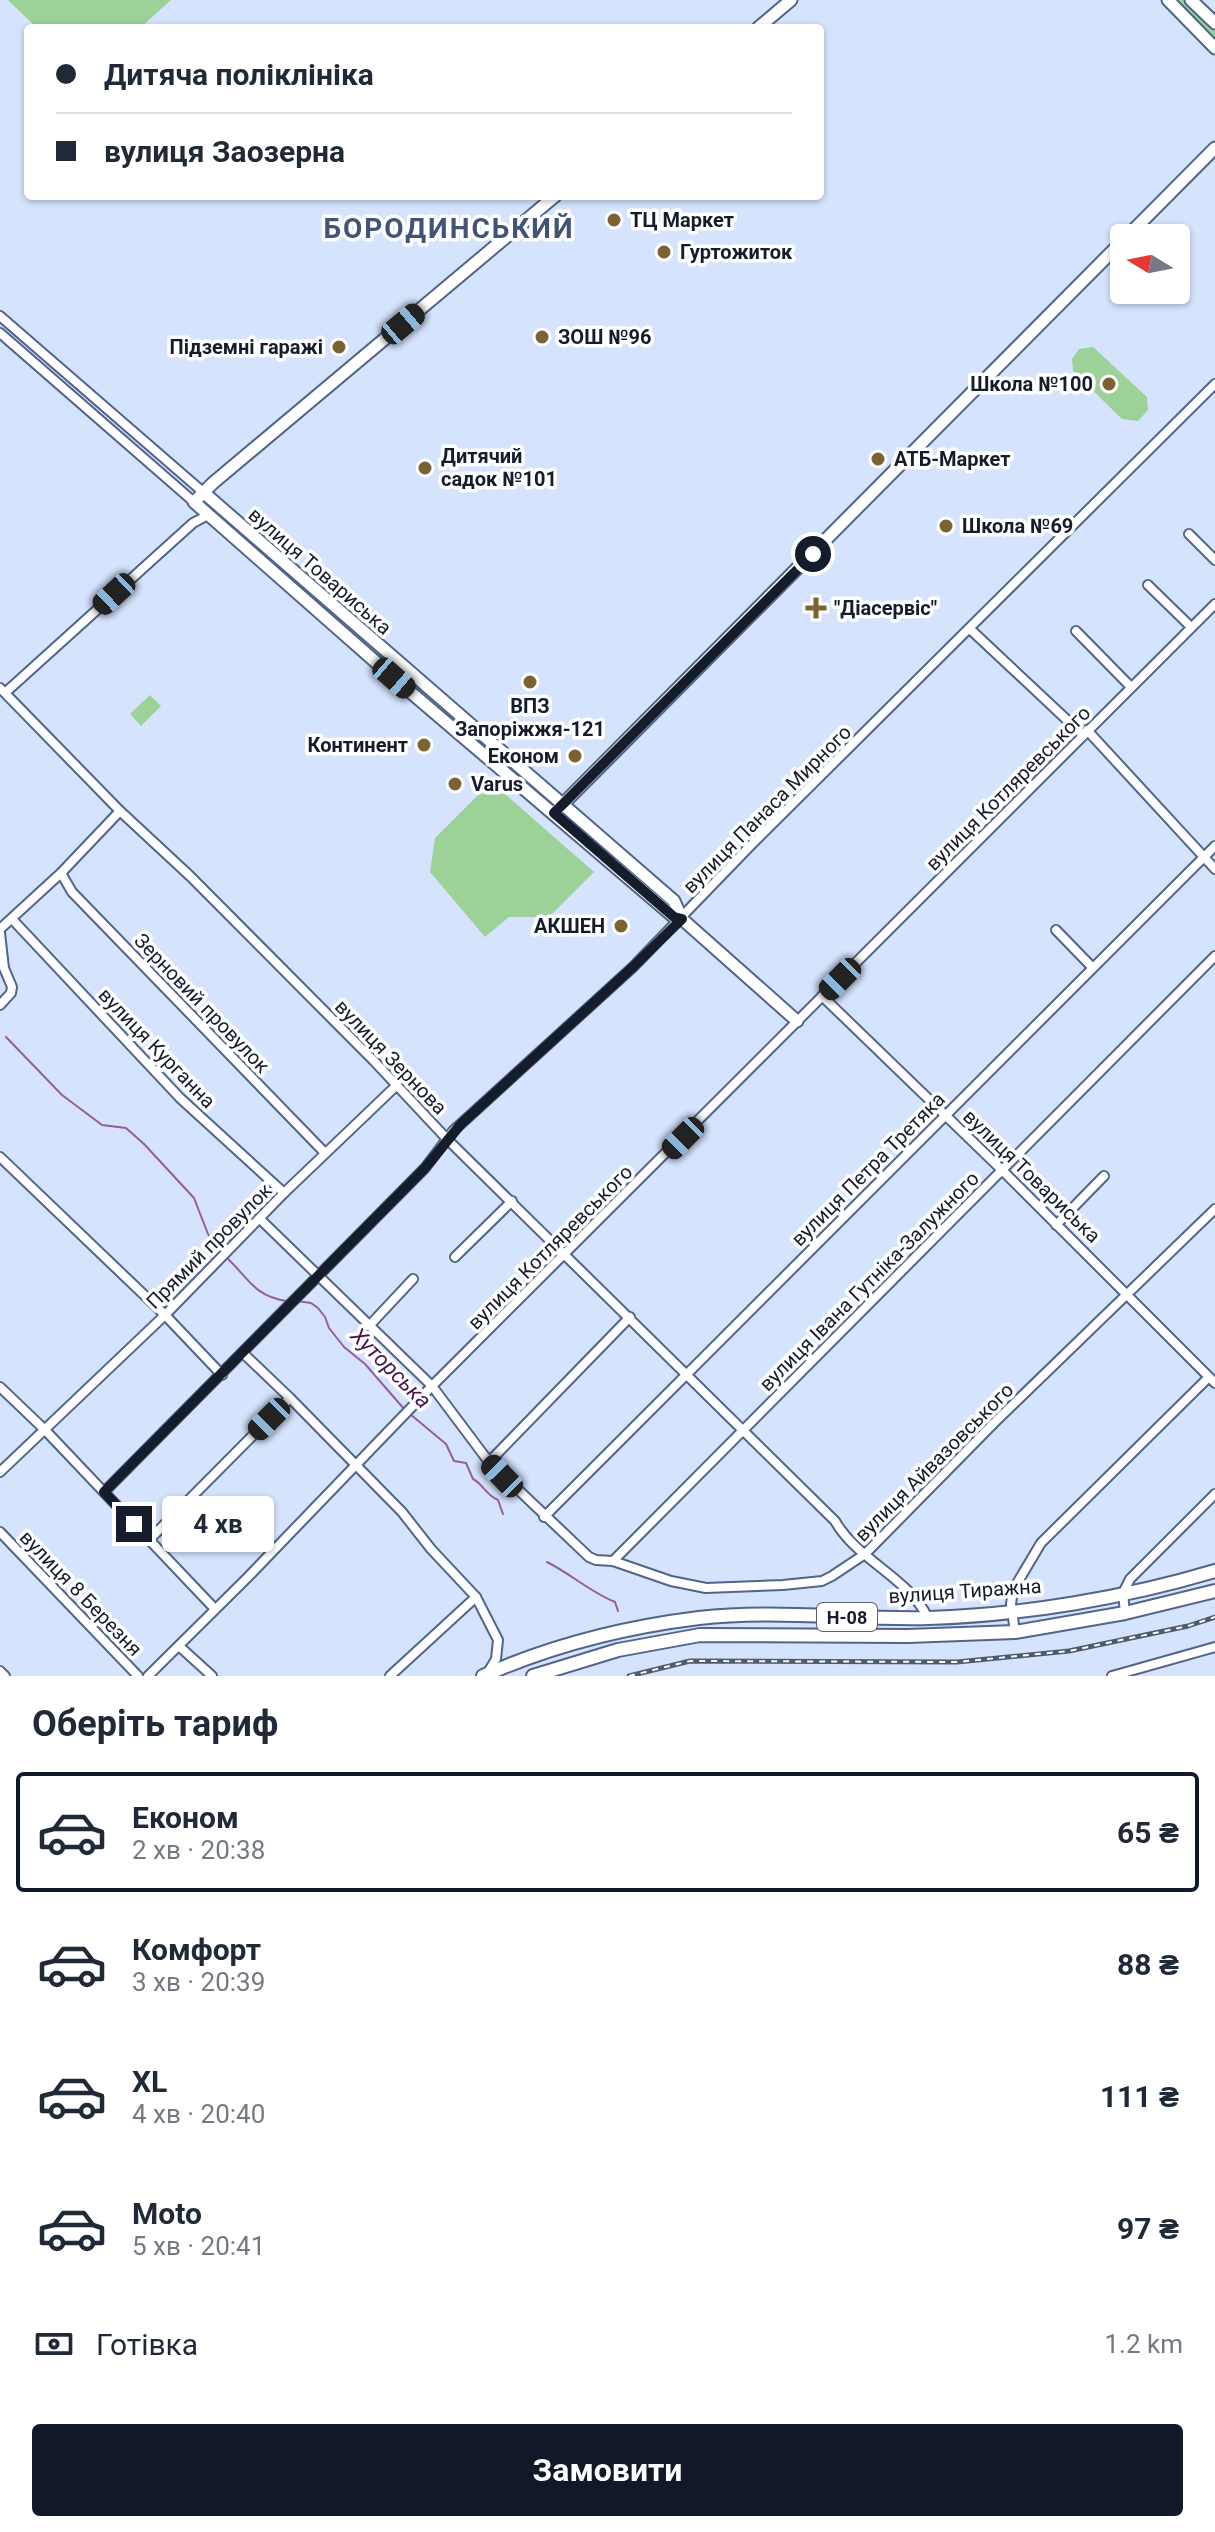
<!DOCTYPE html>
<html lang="uk">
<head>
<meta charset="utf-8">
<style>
	:root { --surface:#fff; --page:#f6f6f7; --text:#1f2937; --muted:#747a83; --line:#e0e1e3; --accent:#111827 }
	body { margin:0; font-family:Roboto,sans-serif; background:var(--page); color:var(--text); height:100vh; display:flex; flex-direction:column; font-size:30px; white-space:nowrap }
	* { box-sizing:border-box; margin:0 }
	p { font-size:26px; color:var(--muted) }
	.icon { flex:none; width:44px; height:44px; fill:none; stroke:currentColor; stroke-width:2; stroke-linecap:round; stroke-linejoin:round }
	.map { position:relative; height:1676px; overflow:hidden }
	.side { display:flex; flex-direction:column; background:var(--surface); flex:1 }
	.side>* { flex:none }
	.banner { position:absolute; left:24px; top:24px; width:800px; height:176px; border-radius:8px; box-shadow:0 2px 6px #0004; display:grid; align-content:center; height:176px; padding:0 32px; background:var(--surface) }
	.needle { width:52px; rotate:280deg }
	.buttons { position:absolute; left:1110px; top:224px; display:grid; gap:16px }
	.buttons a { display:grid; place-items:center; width:80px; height:80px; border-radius:8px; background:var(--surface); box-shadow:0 2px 6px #0004; font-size:40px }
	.end { position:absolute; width:36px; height:36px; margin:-18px; border:10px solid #151d2d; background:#fff; box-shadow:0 0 0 4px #fff }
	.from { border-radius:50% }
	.bubble { position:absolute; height:56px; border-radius:8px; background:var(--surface); box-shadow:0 2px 6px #0004; font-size:26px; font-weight:700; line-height:56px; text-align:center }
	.car { position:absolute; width:24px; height:48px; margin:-24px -12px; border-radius:10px; box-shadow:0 0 6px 2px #0007; background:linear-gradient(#222 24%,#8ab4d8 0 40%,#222 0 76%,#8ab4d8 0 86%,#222 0) }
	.banner b { display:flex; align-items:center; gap:28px; height:76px; font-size:30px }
	.banner b+b { border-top:2px solid var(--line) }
	.banner i { width:20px; height:20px; background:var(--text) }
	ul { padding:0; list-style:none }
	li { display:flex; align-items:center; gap:24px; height:120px; margin:0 16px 12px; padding:0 16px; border:4px solid transparent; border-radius:8px }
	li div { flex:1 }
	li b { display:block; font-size:30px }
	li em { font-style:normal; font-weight:700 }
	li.active { border-color:var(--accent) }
	li>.icon { width:72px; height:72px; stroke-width:1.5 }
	h2 { padding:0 32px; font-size:36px; line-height:96px }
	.pay { display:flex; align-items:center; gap:20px; height:88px; padding:0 32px; font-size:30px }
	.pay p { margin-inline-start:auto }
	.cta { display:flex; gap:16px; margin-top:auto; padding:16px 32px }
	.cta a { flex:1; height:92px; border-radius:8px; background:var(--accent); color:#fff; font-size:32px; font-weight:700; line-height:92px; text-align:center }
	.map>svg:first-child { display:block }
</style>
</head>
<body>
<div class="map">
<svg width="1215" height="1676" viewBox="0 0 1215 1676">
	<rect width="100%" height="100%" fill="#d5e3fd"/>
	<g fill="#9cd298">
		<path d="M8,0H171L140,28H37Z"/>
		<path d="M1174,0H1184L1215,31V42Z"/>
		<path d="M1093,347L1147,397L1148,410L1138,421L1122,419L1073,371L1072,359L1079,349Z"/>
		<path d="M150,695L161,706L141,726L130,714Z"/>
		<path d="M491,782L594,872L549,917H509L485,937L430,872L435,838Z"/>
	</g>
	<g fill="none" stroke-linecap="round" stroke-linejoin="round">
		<g stroke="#955da4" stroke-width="2">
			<path d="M6,1037L62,1095L102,1125L126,1128L144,1144L194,1198L208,1234L221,1253"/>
			<path d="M226,1257C247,1276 254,1297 287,1301"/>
			<path d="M297,1301L311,1303L318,1308L325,1317L329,1328L344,1347L365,1364L405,1410"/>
			<path d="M410,1414L446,1444L454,1461L466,1463L473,1479C483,1484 486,1495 498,1500L503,1514"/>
			<path d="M547,1562C571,1574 590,1592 615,1602L618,1611"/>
		</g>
		<g stroke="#51658a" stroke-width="12">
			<g id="street">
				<path d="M0,316L203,492"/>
				<path d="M0,333L194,502"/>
				<path d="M1189,534L1215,560"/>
				<path d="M1148,585L1191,627"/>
				<path d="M970,629L1082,734"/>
				<path d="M1076,631L1131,687"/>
				<path d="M0,688L120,811L190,876L374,1061L447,1139L835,1521C857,1560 908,1577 928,1618"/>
				<path d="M6,692L193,523L208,515"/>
				<path d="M1087,730L1215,869"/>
				<path d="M61,873L72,892L325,1153"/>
				<path d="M12,919L180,1098L284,1193"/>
				<path d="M0,929L61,873L120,811"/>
				<path d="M1056,930L1092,967"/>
				<path d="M0,933L4,968L12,987L11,993L0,1005"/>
				<path d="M822,996L1002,1170L1215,1383"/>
				<path d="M0,1157L165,1315L222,1375"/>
				<path d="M260,1219L432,1386L489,1462L589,1557L596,1560L613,1561L671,1581L706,1588L783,1585L822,1581L832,1576L865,1554L994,1423L1215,1209"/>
				<path d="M1056,1225L1104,1176"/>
				<path d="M455,1257L512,1201"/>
				<path d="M369,1326L413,1279"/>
				<path d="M0,1387L45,1430L214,1608"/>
				<path d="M290,1398L402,1512L431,1549L476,1597L498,1640L496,1659L487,1674"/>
				<path d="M489,1462L630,1317"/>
				<path d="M0,1472L165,1315L284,1193L397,1085"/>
				<path d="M104,1492L425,1168L453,1131L633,967L751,845L1215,384"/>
				<path d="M544,1517L1215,846"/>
				<path d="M0,1532L138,1676"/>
				<path d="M150,1539L290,1398L243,1353"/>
				<path d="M613,1561L1215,956"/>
				<path d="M1125,1613L1123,1593L1130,1579L1215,1494"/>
				<path d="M1015,1632L1011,1604L1013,1590L1041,1543L1209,1377"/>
				<path d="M179,1646L212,1676"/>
				<path d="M0,1671L5,1676"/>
				<path d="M148,1676L248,1577L432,1386L1215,604"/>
				<path d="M390,1676L476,1597"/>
				<path d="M1112,1676L1215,1647"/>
			</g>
		</g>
		<g stroke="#51658a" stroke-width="15">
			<g id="secondary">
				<path d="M1168,0L1215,48"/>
				<path d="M1191,0L1215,23"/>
				<path d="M758,28L791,0"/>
				<path d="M555,196L213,483L194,502L394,678L674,917L682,919L797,1021"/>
				<path d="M203,492L674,901L682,919"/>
				<path d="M554,813L1215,148"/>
			</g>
		</g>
		<g stroke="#51658a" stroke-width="16">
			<g id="primary">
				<path d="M483,1676C550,1646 626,1627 699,1618C775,1609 853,1620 929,1618C1023,1615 1125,1598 1215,1571"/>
				<path d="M533,1676L618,1650L700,1635L908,1636L1015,1632L1125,1613L1215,1591"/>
			</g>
		</g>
		<use href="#street" stroke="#fff" stroke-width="8"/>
		<use href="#secondary" stroke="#fff" stroke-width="11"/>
		<use href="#primary" stroke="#fff" stroke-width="12"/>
		<g stroke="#505a6d" stroke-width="5">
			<path id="rail" d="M629,1676L690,1661L957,1662L1069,1651L1188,1626L1215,1617"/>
		</g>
		<use href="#rail" stroke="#fff" stroke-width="2" stroke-dasharray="6" stroke-linecap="butt"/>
	</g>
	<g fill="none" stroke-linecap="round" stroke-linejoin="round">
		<path stroke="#151d2d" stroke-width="10" d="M134,1524L104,1492L425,1168L461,1124L633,967L682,919L674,917L554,813L813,554"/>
	</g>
	<g fill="#7a6232" stroke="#fff" stroke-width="3">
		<circle cx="614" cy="220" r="8"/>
		<circle cx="664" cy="252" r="8"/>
		<circle cx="542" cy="337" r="8"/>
		<circle cx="339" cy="347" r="8"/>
		<circle cx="1109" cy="384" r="8"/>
		<circle cx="878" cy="459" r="8"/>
		<circle cx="425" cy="468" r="8"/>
		<circle cx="946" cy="526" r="8"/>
		<path d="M812 596h8v8h8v8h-8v8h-8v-8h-8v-8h8z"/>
		<circle cx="530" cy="682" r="8"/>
		<circle cx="424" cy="745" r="8"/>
		<circle cx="575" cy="756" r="8"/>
		<circle cx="455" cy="784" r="8"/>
		<circle cx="621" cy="926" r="8"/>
	</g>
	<g text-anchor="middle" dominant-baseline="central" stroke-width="7" stroke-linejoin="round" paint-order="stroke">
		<rect fill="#fff" stroke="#5b616c" stroke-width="2" x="817" y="1603" width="60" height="28" rx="6"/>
		<g font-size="18" font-weight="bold" fill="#151d2d">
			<text x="847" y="1617">Н-08</text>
		</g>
		<g font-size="20" font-weight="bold" fill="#151d2d" stroke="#fff" text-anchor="start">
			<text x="630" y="220">ТЦ Маркет</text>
			<text x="680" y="252">Гуртожиток</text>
			<text x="558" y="337">ЗОШ №96</text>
			<text x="323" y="347" text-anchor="end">Підземні гаражі</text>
			<text x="1093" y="384" text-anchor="end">Школа №100</text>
			<text x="441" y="456">Дитячий<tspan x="441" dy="23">садок №101</tspan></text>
			<text x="894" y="459">АТБ-Маркет</text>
			<text x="962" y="526">Школа №69</text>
			<text x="834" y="608">"Діасервіс"</text>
			<text x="530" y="706" text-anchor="middle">ВПЗ<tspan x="530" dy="23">Запоріжжя-121</tspan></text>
			<text x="408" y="745" text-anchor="end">Континент</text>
			<text x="559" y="756" text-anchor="end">Економ</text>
			<text x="471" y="784">Varus</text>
			<text x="605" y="926" text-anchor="end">АКШЕН</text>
		</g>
		<g font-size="20" fill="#151d2d" stroke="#fff">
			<text transform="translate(320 571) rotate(41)">вулиця Товариська</text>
			<text transform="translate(1008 788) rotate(-45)">вулиця Котляревського</text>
			<text transform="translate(767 809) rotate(-45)">вулиця Панаса Мирного</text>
			<text transform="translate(202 1003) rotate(46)">Зерновий провулок</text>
			<text transform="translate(157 1048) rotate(46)">вулиця Курганна</text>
			<text transform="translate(391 1057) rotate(46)">вулиця Зернова</text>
			<text transform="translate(868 1169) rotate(-45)">вулиця Петра Третяка</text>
			<text transform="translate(1032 1176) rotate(44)">вулиця Товариська</text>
			<text transform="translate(209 1246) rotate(-45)">Прямий провулок</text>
			<text transform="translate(550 1247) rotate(-45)">вулиця Котляревського</text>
			<text transform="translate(869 1281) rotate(-45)">вулиця Івана Гутніка-Залужного</text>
			<text transform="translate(934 1462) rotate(-45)">вулиця Айвазовського</text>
			<text transform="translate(965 1591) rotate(-4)">вулиця Тиражна</text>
			<text transform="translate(81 1593) rotate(46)">вулиця 8 Березня</text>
		</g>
		<g font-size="22" font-style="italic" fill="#491450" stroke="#fff">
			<text transform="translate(391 1368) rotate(45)">Хуторська</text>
		</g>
		<g font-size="28" font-weight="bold" letter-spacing="2" fill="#415477" stroke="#fff">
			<text x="449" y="228">БОРОДИНСЬКИЙ</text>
		</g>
	</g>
</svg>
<div class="buttons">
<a><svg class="needle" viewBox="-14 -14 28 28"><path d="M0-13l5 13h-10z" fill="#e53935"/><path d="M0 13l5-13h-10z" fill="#747a83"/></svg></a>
</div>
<i class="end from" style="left:813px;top:554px"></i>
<i class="end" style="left:134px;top:1524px"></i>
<div class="bubble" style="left:162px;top:1496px;width:112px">4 хв</div>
<i class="car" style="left:403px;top:324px;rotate:50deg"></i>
<i class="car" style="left:114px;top:594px;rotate:227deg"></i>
<i class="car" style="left:394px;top:678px;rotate:131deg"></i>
<i class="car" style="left:840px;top:979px;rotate:225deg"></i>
<i class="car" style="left:683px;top:1138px;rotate:225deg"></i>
<i class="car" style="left:269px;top:1419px;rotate:225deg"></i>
<i class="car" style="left:502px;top:1476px;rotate:316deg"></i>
<div class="banner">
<b><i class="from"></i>Дитяча поліклініка</b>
<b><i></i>вулиця Заозерна</b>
</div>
</div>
<section class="side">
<h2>Оберіть тариф</h2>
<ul>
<li class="active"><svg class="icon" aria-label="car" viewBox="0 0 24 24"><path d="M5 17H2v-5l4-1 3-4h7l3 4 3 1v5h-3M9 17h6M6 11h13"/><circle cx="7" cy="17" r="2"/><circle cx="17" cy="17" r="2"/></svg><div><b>Економ</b><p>2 хв · 20:38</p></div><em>65 ₴</em></li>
<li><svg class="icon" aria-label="car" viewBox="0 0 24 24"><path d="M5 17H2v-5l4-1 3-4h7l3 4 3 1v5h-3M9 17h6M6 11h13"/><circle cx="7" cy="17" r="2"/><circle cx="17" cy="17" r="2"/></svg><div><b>Комфорт</b><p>3 хв · 20:39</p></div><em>88 ₴</em></li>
<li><svg class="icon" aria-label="car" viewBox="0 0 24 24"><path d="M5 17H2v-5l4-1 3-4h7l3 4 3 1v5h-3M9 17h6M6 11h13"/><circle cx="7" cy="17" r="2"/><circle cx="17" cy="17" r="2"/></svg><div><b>XL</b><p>4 хв · 20:40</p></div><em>111 ₴</em></li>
<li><svg class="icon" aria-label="car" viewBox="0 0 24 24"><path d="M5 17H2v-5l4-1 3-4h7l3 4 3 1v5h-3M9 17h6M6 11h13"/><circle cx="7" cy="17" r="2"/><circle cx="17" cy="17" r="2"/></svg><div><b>Moto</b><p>5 хв · 20:41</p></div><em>97 ₴</em></li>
</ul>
<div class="pay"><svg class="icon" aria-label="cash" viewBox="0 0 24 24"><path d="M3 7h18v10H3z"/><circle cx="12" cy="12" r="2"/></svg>Готівка<p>1.2 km</p></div>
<div class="cta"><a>Замовити</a></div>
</section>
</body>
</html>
